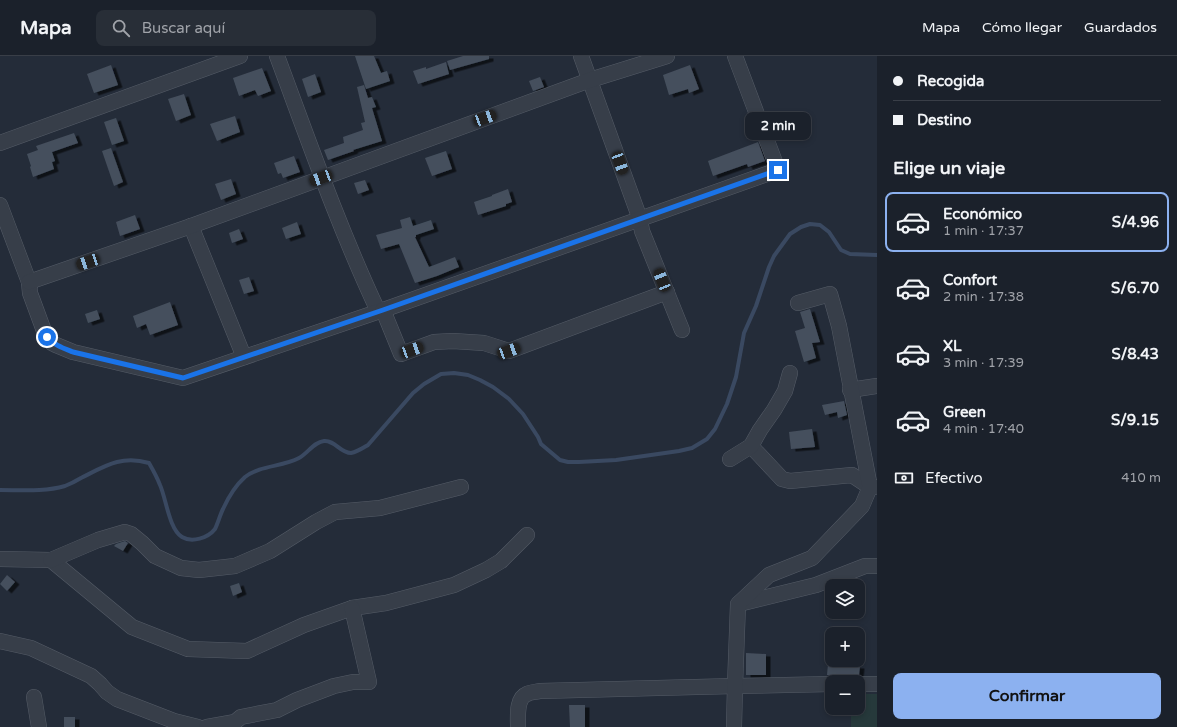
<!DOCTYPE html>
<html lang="es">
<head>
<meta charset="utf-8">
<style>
	:root { --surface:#1b212b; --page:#282e37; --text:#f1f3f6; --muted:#a0a3a9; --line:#393e47; --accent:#8cb1f0 }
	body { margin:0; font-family:"Varela Round",sans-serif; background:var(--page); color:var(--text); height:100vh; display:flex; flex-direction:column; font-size:15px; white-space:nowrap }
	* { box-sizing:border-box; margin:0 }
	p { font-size:13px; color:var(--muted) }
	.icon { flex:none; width:22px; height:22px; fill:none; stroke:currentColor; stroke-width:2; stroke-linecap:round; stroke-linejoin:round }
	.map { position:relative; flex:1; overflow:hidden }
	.details { display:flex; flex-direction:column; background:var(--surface); width:300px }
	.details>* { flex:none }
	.guide { display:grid; align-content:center; height:88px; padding:0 16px; background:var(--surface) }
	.fabs { position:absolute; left:825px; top:523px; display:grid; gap:8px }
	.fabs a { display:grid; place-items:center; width:40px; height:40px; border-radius:8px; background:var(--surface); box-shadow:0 2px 6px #0003,0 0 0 1px var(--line); font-size:20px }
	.end { position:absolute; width:18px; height:18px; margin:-9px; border:5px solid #1a73e8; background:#fff; box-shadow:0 0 0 2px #fff }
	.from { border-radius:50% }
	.bubble { position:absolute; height:28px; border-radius:8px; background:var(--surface); box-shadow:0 2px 6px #0003,0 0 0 1px var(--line); font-size:13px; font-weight:800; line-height:28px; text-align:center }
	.car { position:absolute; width:12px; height:24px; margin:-12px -6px; border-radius:5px; box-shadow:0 0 3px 1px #0007; background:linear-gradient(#222 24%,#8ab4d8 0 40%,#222 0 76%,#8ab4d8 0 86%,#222 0) }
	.guide b { display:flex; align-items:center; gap:14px; height:38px; font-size:15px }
	.guide b+b { border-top:1px solid var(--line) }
	.guide i { width:10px; height:10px; background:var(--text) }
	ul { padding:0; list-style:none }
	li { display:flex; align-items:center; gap:12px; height:60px; margin:0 8px 6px; padding:0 8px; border:2px solid transparent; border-radius:8px }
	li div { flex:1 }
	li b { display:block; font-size:15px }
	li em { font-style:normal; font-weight:800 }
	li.selected { border-color:var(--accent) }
	li>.icon { width:36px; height:36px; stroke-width:1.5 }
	h2 { padding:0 16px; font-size:18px; line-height:48px }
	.pay { display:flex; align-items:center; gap:10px; height:44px; padding:0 16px; font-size:15px }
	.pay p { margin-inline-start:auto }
	.action { display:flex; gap:8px; margin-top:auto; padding:8px 16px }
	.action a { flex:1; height:46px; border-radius:8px; background:var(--accent); color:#111; font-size:16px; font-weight:800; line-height:46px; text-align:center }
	header { display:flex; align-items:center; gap:24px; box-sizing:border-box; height:56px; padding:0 20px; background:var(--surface); border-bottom:1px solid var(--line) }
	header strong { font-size:19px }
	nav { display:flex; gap:22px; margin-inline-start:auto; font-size:14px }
	.search { width:280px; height:36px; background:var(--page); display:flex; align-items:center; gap:10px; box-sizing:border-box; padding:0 14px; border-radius:8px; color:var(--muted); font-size:15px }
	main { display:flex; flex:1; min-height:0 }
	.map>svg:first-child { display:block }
</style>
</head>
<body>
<header>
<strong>Mapa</strong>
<div class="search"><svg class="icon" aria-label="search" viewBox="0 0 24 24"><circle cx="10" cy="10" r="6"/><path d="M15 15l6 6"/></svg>Buscar aquí</div>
<nav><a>Mapa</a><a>Cómo llegar</a><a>Guardados</a></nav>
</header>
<main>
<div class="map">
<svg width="877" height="671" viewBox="0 0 877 671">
	<defs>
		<filter id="shadow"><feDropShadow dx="4.5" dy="2.5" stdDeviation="0" flood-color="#0009"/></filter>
	</defs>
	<rect width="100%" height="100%" fill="#242c39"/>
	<path fill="#26393b" d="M858,638H877V671H851V652H858Z"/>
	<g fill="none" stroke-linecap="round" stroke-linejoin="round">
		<path stroke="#3a4961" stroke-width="4" d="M0,434C22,434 44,436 65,430C70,428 76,425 81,422C105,410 121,399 149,407C153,414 157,421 160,429C166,442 169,473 182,481C192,487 208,482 215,473C218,467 220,459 223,453C228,442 236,429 245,421C261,409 282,411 299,402C308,397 314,386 324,385C335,384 340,397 351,397C357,396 363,392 368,389L413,337L424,328L441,318L454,317L468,319L480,324L493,331L509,343L523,358L538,381L541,388L560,404L568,406H579L616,404L679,395L692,392L707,383L715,373L727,348L736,321L744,277L756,250L769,211L774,200L790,178L801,171L810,168L820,169L829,176L841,194L850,198L877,199"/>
	</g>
	<g fill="#454f5d" filter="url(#shadow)">
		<path d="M355,0H374L381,17L387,15L390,25L366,33Z"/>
		<path d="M463,0H489V3L450,14L447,5Z"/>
		<path d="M446,6L449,18L418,28L413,15L426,11V13Z"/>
		<path d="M111,9L118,29L94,37L87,18Z"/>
		<path d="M690,9L699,33L689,37L688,33L669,39L663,19Z"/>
		<path d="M262,12L271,35L258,40L255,34L239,40L233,22Z"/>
		<path d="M315,18L321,36L308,41L302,23Z"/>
		<path d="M540,21L544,31L533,35L529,25Z"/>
		<path d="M364,29L368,42L372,41L376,51L372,52L382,85L353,94L354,95L328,104L324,94L344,87L343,81L363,74L361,67L365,66L357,31Z"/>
		<path d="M184,38L191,59L176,65L168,43Z"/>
		<path d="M235,60L240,76L217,85L210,68Z"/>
		<path d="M116,62L124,85L112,89L104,66Z"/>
		<path d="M74,77L78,87L52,96L55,105L52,106L54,113L33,121L30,111L31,110L27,98L38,94L36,90Z"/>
		<path d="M758,86L765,105L748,111L747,108L713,120L708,105Z"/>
		<path d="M111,92L123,126L114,130L102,95Z"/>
		<path d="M446,95L452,113L432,120L425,102Z"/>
		<path d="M294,100L300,116L283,122L281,117L278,118L274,107Z"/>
		<path d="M231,123L236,138L221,144L215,128Z"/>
		<path d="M365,124L369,134L358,138L354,127Z"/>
		<path d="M508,133L512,146L506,148V150L478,159L474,146L492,140V139Z"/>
		<path d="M135,159L140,173L120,180L116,166Z"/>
		<path d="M410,161L413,170L431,164L434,173L416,179V181H415L429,211L455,201L459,211L437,220L415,227L399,188L381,193L376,179L402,172L400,164Z"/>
		<path d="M297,166L301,178L286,183L282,172Z"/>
		<path d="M239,173L243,183L232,187L229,177Z"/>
		<path d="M249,221L254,235L244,238L239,224Z"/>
		<path d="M170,246L178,269L150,279L146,268L137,272L133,260Z"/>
		<path d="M810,253L820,286L812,287L816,302L804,306L795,275L805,272L800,256Z"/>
		<path d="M97,254L100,263L88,267L85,258Z"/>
		<path d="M844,345L847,359L838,362L837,356L825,359L822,349Z"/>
		<path d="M812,373L815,391L791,393L789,376Z"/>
		<path d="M125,485L128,487L123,495L114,490L116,488Z"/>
		<path d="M7,519L15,526L7,535L0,528Z"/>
		<path d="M239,527L242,536L233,540L230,530Z"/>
		<path d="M746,597L766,598V619H746Z"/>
		<path d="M828,608L860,610L859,619L854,620L827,619Z"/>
		<path d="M569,649H585V671H570Z"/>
		<rect x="64" y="661" width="11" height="10"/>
	</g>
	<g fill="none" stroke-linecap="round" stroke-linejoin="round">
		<g stroke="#555c67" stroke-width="16">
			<g id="minor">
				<path d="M277,0C309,86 339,172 378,255"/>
				<path d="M581,0L640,163L642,175L682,274"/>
				<path d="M0,87L240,0"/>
				<path d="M0,149L29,226L30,237L44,275L52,287L56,289L73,296L183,322L383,254L778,114L735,0"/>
				<path d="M191,170L244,301"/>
				<path d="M29,226L191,170L590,24L667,0"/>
				<path d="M383,254L401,298L434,286L453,285L484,287L509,295L667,236"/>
				<path d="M850,334L877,330"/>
				<path d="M751,390L782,423L790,425L852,419L870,431H874"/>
				<path d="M730,403L751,390L760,374L774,354L785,335L790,317"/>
				<path d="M0,503L51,504L132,571L188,593L247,595L304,569L352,552L386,547L454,529L486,514L501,505L527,479"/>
				<path d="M51,504L98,484L125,476L131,478L142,487L155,500L181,512L199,514L235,510L270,495L316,466L335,456L380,452L461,431"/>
				<path d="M739,548L816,529L865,510H877"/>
				<path d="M0,585L31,592L91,620L100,628L107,636L117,643L174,665L198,671"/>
				<path d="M858,628H877"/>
				<path d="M34,641L39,671"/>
				<path d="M207,671L235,666L241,661L277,654L297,644L334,630L353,626H369L352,552"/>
				<path d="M518,671C518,661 516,642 527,638C530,636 536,636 540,635L735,630L832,628"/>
				<path d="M734,671L735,630L738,548L769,519L812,502L862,450L870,431L839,270L830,238L798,247"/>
			</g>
		</g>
		<use href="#minor" stroke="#373e49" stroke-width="15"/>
	</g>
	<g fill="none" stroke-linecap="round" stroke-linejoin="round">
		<path stroke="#1a73e8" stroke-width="5" d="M47,281C54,289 63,292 73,296L183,322L383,254L778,114"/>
	</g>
</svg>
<div class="fabs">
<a><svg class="icon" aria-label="layers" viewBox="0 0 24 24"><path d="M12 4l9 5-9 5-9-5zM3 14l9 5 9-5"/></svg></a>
<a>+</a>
<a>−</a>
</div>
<i class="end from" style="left:47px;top:281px"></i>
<i class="end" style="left:778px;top:114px"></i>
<div class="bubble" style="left:745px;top:56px;width:66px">2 min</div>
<i class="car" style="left:485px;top:62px;rotate:70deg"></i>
<i class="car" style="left:620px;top:107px;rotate:160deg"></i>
<i class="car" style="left:321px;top:122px;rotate:250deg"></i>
<i class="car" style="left:88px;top:206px;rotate:251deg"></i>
<i class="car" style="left:662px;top:224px;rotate:338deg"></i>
<i class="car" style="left:412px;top:294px;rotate:70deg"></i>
<i class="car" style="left:509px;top:295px;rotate:70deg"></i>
</div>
<section class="details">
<div class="guide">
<b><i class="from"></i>Recogida</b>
<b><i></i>Destino</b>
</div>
<h2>Elige un viaje</h2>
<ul>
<li class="selected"><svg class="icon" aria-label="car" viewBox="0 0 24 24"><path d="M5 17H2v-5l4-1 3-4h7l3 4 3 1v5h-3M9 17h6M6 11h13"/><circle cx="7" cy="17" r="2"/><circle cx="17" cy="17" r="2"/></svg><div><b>Económico</b><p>1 min · 17:37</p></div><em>S/4.96</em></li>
<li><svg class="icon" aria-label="car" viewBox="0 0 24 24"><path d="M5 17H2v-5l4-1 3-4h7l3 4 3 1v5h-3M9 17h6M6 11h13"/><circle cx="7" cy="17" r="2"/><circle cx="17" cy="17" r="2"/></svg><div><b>Confort</b><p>2 min · 17:38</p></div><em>S/6.70</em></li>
<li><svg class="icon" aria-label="car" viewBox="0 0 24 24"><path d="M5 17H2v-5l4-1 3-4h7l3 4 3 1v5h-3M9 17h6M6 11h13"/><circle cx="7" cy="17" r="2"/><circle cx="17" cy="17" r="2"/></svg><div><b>XL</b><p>3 min · 17:39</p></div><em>S/8.43</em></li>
<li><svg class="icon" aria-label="car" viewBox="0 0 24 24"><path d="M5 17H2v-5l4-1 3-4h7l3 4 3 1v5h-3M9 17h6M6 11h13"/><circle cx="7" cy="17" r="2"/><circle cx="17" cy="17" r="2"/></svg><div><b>Green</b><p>4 min · 17:40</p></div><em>S/9.15</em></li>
</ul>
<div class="pay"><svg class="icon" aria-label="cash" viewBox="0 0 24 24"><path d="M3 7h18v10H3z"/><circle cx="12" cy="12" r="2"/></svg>Efectivo<p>410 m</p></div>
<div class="action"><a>Confirmar</a></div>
</section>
</main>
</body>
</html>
